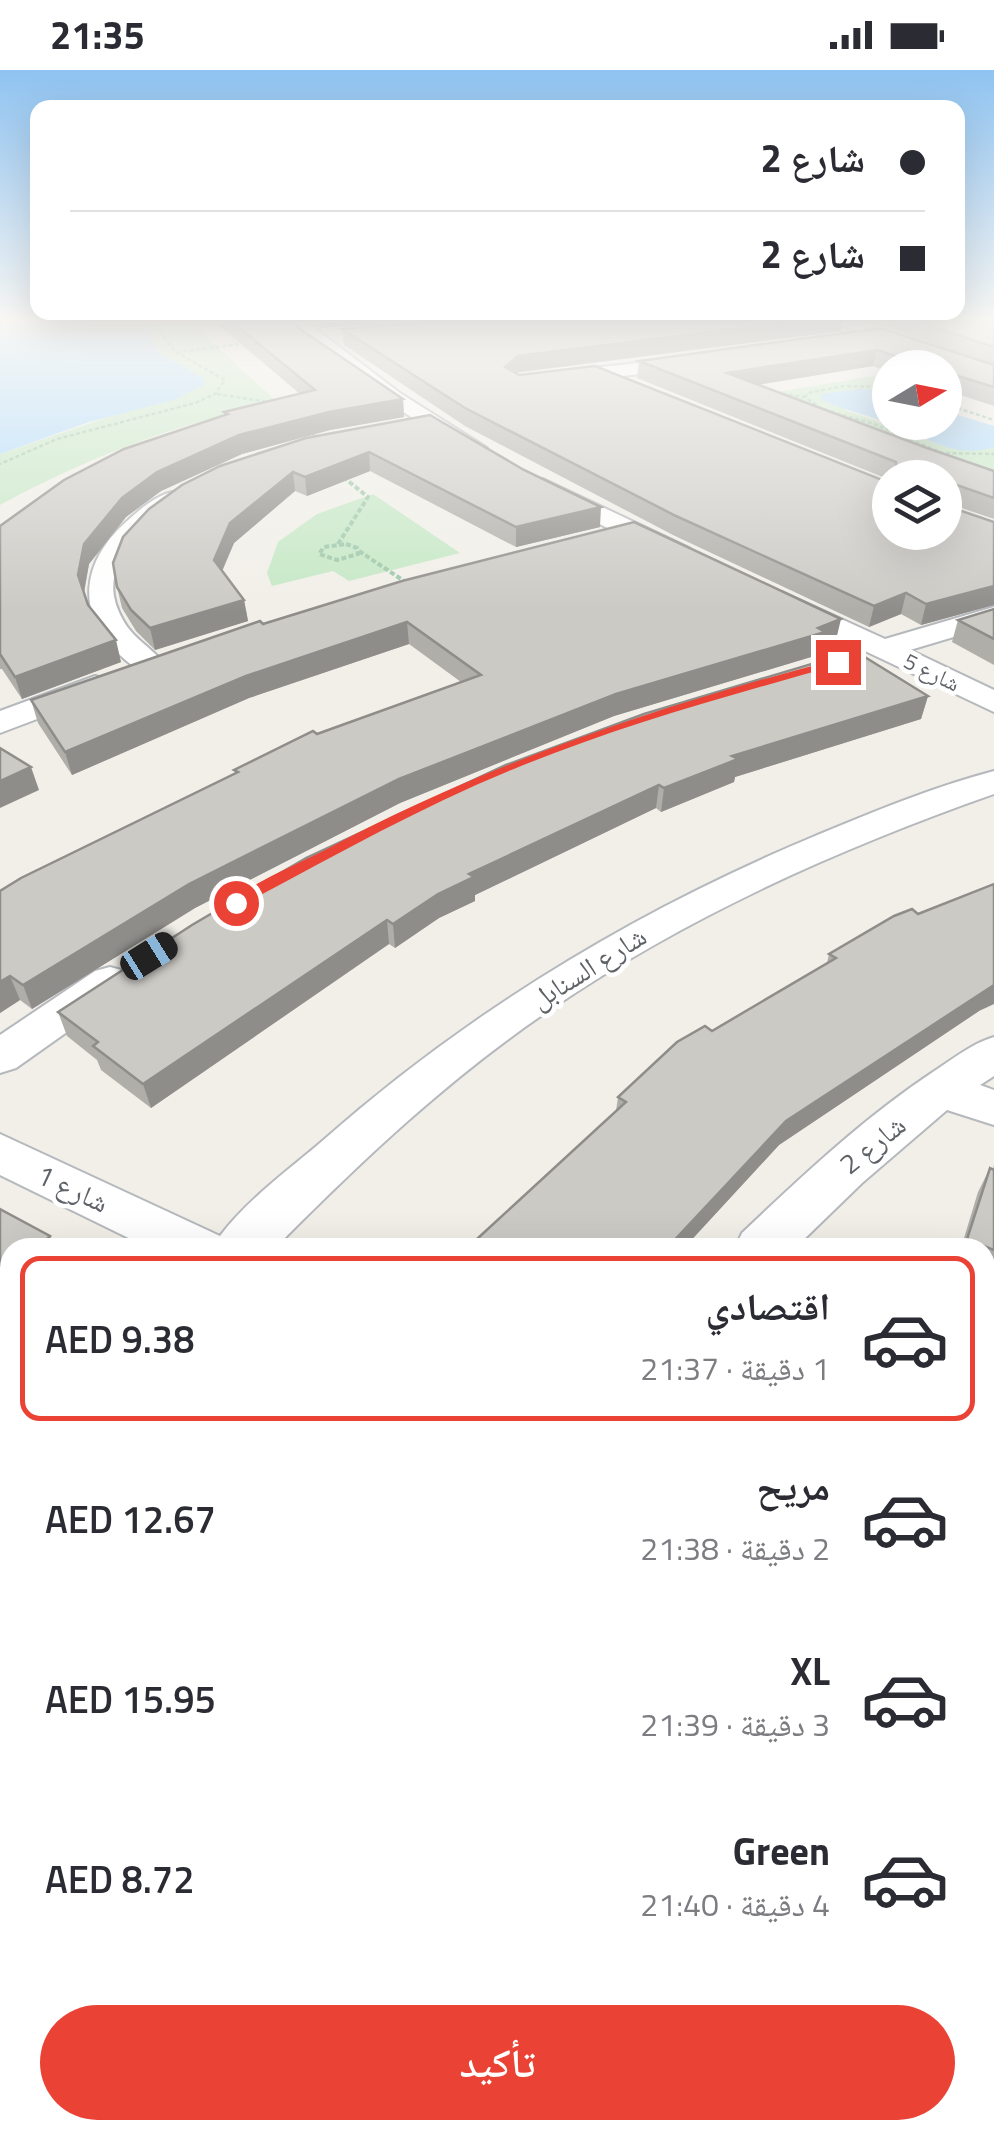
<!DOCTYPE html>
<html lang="ar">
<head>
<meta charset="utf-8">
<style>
	:root { --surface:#fff; --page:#f2f2f3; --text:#2b2b33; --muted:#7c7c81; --line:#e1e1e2; --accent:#ea4335 }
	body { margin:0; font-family:"Titillium Web","Noto Naskh Arabic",sans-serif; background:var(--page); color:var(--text); direction:rtl; height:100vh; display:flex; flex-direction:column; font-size:38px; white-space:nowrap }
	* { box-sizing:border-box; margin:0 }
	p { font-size:32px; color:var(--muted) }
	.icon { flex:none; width:55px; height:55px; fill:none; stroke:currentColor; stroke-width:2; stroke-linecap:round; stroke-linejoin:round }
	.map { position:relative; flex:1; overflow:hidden; direction:ltr }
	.drawer { position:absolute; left:0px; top:1168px; width:995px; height:902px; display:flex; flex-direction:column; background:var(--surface); border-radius:30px 30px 0 0; box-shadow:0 10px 40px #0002; direction:rtl }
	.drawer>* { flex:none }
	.hud { position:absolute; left:30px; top:30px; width:935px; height:220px; border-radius:20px; box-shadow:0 10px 40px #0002; direction:rtl; display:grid; align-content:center; height:220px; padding:0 40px; background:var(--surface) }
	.needle { width:65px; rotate:80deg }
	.buttons { position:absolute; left:872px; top:280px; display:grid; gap:20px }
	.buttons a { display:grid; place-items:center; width:90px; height:90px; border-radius:50%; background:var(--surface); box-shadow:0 10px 40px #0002; font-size:50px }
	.end { position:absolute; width:45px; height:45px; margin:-22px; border:12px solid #ea4335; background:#fff; box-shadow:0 0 0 5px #fff }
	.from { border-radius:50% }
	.car { position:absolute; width:30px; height:60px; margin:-30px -15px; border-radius:12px; box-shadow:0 0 8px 2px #0007; background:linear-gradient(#222 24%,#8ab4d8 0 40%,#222 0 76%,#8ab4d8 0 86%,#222 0) }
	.hud b { display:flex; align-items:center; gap:35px; height:95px; font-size:38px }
	.hud b+b { border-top:2px solid var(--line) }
	.hud i { width:25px; height:25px; background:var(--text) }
	ul { padding:18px 0 0; list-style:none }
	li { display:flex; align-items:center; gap:30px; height:165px; margin:0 20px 15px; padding:0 20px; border:5px solid transparent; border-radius:20px }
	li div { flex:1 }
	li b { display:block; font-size:38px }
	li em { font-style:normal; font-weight:600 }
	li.selected { border-color:var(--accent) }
	li>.icon { width:90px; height:90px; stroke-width:1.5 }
	.button { display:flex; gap:20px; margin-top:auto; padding:20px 40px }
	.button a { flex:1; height:115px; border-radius:60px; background:var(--accent); color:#fff; font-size:40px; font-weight:600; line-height:115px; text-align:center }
	.status { display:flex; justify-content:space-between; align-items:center; height:70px; padding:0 50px; background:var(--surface); direction:ltr }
	.status svg { height:28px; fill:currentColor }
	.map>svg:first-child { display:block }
</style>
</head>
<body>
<div class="status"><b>21:35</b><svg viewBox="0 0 49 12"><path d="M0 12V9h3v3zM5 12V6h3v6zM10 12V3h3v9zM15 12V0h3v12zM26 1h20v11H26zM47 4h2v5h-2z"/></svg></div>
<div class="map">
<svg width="994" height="2068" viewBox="0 0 994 2068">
	<rect width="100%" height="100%" fill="#f1efe8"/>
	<g fill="#c5e8c5">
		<path d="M0,252H191L278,333C179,352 89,387 0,435V384L129,340L202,307L161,284L143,258C97,249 47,258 0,255Z"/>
		<path d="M879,305L890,310V320L884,319L844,340C887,352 954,390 994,377V403L771,323Z"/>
		<path d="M373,424L460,483L349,511L333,501L272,516L267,503L278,472L317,444Z"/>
		<path d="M10,1570V2060H935L947,2068H0V1582Z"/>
	</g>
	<g fill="#aadaff">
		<path d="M0,255L144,258L161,284L202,307L205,314L174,330L89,352L0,384Z"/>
		<path d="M860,319L890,320V352H945V341L994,356V377C954,390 925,366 889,353C866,345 844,340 822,330L820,324Z"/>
	</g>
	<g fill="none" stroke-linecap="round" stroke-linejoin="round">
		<g stroke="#b5b8bc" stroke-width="4">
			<g id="minor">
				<path d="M286,252H307L400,323L487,378L484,383H468L386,331Z"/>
				<path d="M832,252H860L994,296V309Z"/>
				<path d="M700,286L707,288V296L548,315L538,309L548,303Z"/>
				<path d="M543,409L689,478L693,484L689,490H671L534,421L531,416L534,411Z"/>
				<path d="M172,422L184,429C156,465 88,487 123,550C133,569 154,579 166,596L162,603C143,607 135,598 121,586C74,544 82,491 126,452C139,440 155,426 172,422Z"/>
				<path d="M782,522L885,569L994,537V555L910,580L994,620V642L772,537L768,531L772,525Z"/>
				<path d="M95,606L106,609L111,616L106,623L0,663V641Z"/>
				<path d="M994,701V724C838,779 688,846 551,939C450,1007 361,1091 275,1178H149L0,1105V1064L220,1166C246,1131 287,1101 320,1073C468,942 633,842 815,766C873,742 933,717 994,701Z"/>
				<path d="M110,897L125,901L131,911L125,921L16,998L0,1003V965L95,901Z"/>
				<path d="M994,967V1006L980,1015L994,1020V1055L947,1040L862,1113L795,1178H735L742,1163C802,1106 865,1047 933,1002C953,989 971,974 994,967Z"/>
				<path d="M10,1353V1409L0,1411V1355Z"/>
				<path d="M10,1472V1544L0,1548V1476Z"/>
				<path d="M985,1577L994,1581V1652L985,1648Z"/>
			</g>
		</g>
		<g stroke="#9cc7a9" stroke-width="2.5" stroke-dasharray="4 2.5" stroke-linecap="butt">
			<path d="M0,254L155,256L177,283L225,310L215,324L195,333L57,369L0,394"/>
			<path d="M177,282L249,273"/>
			<path d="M875,315L880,306L890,304"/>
			<path d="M890,317L843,316L808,323L805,327L822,339L874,354L942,383L994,384"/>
			<path d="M776,323L805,327"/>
			<path d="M217,324L274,333"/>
			<path d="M945,334L994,350"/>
			<path d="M301,374L297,371L316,366L311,362"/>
		</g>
		<g stroke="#9cc7a9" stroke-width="4" stroke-dasharray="5 2.5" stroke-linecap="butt">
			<path d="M338,474L368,427L342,406"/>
			<path d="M346,474L357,478L358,484L337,490L319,484L324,477Z"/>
			<path d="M359,481L407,513"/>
		</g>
		<use href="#minor" fill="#fff" fill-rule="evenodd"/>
	</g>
	<g fill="#afaea9">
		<path d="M215,252H294L300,259L403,329L404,347L330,360L242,384L161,421L126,447L89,494L84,524L88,535L121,592L22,629L2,599H0V456L224,346V342L300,324Z"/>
		<path d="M871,252H994V295Z"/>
		<path d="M880,258L994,295V336L945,320V298H890V302L873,296L758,315L927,378L994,401V449L947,433V436L994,452V535L921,555L901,544L869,557L673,465L465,356L344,275L342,259L841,261L516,303L890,462L945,408H890V410L637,308L639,291Z"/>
		<path d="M430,345L600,457L516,477L370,401L307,426L295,421L234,473L222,500L244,530L248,551L155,580L136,561L122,538L117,517L123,467Z"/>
		<path d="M402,511L836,570L822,576L821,584L614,646L400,733L195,838L32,939L20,930L0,943V821L235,704L234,700L317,664L461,612L409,574L249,628L72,705L38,653L31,630L263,554Z"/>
		<path d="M994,539V595L952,572L958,550Z"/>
		<path d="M928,626L921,649L735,707L734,712L661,742L656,738L475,825V831L439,848L395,878L389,874L151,1038L101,1000L97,990L67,966L58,942L192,855Z"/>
		<path d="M829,884L979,941L779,1075L684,1178H477V1169L616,1041L618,1027L712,961L827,893Z"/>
		<path d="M994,1095V1202L991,1207L985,1204V1178H961L978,1122L990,1098L993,1099Z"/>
		<path d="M985,1686L994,1691V1925L985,1920Z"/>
	</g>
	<g fill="#8f8d8a">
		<path d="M320,252H390L320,258Z"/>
		<path d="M791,252H842L841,261L518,302L504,313L505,297L518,286Z"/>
		<path d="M877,280L873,296L725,320L727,303Z"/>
		<path d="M403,329L404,347L330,360L242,384L161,421L126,447L89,494L83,526L78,505L84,474L122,428L157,402L239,365L329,342Z"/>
		<path d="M369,382L370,401L307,426L305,407Z"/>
		<path d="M293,402L295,421L234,473L218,511L214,490L230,453Z"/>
		<path d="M601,437L600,457L516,477V457Z"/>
		<path d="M994,516V535L921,555L926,534Z"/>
		<path d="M906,523L901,544L869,557L874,536Z"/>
		<path d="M244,530L248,551L155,580L150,558Z"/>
		<path d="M841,549L836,570L822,576L821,584L614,646L400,733L195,838L32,939L23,915L189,814L399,709L616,624L818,558Z"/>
		<path d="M407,552L409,574L249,628L72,705L65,682L246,606Z"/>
		<path d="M116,570L121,592L22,629L15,607Z"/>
		<path d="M928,626L921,649L735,707L734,712L661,742L664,718L732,686Z"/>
		<path d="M31,697L39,720L0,738V711Z"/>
		<path d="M659,715L656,738L475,825V831L439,848L395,878L393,854L469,804Z"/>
		<path d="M387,850L389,874L151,1038L143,1014Z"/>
		<path d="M10,906L20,930L0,943V912Z"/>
		<path d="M994,915V934L979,941L779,1075L684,1178H667L786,1051Z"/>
		<path d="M50,1166L55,1178H38Z"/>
		<path d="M10,1214V1249L0,1259V1223Z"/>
	</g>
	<g fill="#cccac5" stroke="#8f8d8a" stroke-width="2.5">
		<path d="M232,252H294L300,259L403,329L329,342L239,365L157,402L122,428L84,474L78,505L88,535L116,570L15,607L0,584V456L64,410L124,379L228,344L224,342L315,320Z"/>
		<path d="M425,252H791L518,286L505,297L519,305L595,296L890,413V462H945V408H898L896,392L639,291L880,258L994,295V317L945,302V298H932L877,280L727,303L927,378L994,401V428L951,413L946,417L947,436L994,452V516L926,534L906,523L874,536L676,446L465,338L342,259Z"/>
		<path d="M920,252H994V277Z"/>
		<path d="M430,345L524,400L601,437L516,457L369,382L305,407L293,402L230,453L214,490L244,530L150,558L131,540L117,517L113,493L123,467L149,439L182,415L220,396L306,368Z"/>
		<path d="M634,452L841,549L818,558L825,562L616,624L399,709L189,814L23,915L10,906L0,912V821L21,808L238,702L234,700L313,661L317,664L481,605L407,552L246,606L65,682L31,630L260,551L263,554L402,511Z"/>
		<path d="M994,539V569L958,550Z"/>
		<path d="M855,581L928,626L732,686L738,689L664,718L659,715L469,804L474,807L438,824L393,854L387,850L143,1014L93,976L98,972L58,942L192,855L306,788L506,695L644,644Z"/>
		<path d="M0,678L31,697L0,711Z"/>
		<path d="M994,814V915L786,1051L667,1178H489L477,1169L626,1032L618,1027L677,972L705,956L712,961L836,888L829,884L894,846L912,839L918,844Z"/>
		<path d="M990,1098L994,1100V1180L967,1169Z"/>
		<path d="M0,1139L50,1166L38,1178H10V1205L8,1206L10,1207V1214L0,1223Z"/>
		<path d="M985,1686L994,1691V1906L985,1901Z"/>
	</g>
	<linearGradient id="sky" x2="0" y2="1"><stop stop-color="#8fc3f1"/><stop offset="0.46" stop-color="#f9f8f5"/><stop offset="1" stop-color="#f9f8f5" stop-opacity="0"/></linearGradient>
	<rect width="994" height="542" fill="url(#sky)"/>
	<path fill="#ea4335" d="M838,589L842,594C734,624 625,654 521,696C424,735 332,787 240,836L229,833C256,810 297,795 329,778C490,692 662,635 838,589Z"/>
	<g text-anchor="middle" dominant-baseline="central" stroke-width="9" stroke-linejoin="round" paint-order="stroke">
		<g font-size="22" fill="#5f6368" stroke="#fff">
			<text transform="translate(932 602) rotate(26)">شارع 5</text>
		</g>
		<g font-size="28" fill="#5f6368" stroke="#fff">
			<text transform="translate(588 897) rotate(-32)">شارع السنابل</text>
			<text transform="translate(872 1074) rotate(-39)">شارع 2</text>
			<text transform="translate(73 1118) rotate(25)">شارع 1</text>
		</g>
	</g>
</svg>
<div class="buttons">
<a><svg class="needle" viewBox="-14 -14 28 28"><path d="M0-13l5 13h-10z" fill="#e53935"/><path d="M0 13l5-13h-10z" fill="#7c7c81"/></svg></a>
<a><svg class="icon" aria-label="layers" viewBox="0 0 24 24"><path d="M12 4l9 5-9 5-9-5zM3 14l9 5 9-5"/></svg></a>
</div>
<i class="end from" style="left:236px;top:833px"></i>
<i class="end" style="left:838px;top:592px"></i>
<i class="car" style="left:149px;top:886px;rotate:58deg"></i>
<div class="hud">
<b><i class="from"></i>شارع 2</b>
<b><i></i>شارع 2</b>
</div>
<section class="drawer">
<ul>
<li class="selected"><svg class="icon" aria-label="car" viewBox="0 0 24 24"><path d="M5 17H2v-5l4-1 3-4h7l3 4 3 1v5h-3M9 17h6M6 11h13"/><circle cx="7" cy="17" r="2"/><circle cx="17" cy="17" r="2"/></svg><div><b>اقتصادي</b><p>1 دقيقة · 21:37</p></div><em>AED 9.38</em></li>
<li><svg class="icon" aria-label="car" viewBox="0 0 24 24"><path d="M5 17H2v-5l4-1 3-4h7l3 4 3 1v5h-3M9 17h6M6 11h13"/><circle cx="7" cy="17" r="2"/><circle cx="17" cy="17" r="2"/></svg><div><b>مريح</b><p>2 دقيقة · 21:38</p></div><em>AED 12.67</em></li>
<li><svg class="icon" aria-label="car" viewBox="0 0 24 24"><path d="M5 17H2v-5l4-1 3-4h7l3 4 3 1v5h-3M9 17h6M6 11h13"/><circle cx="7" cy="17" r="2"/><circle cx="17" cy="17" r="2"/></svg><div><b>XL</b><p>3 دقيقة · 21:39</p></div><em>AED 15.95</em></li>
<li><svg class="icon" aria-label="car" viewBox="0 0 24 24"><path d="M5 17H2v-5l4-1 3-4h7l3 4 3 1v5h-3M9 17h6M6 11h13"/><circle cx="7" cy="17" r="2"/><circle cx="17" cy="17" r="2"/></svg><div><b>Green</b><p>4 دقيقة · 21:40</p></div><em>AED 8.72</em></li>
</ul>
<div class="button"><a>تأكيد</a></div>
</section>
</div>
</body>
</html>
